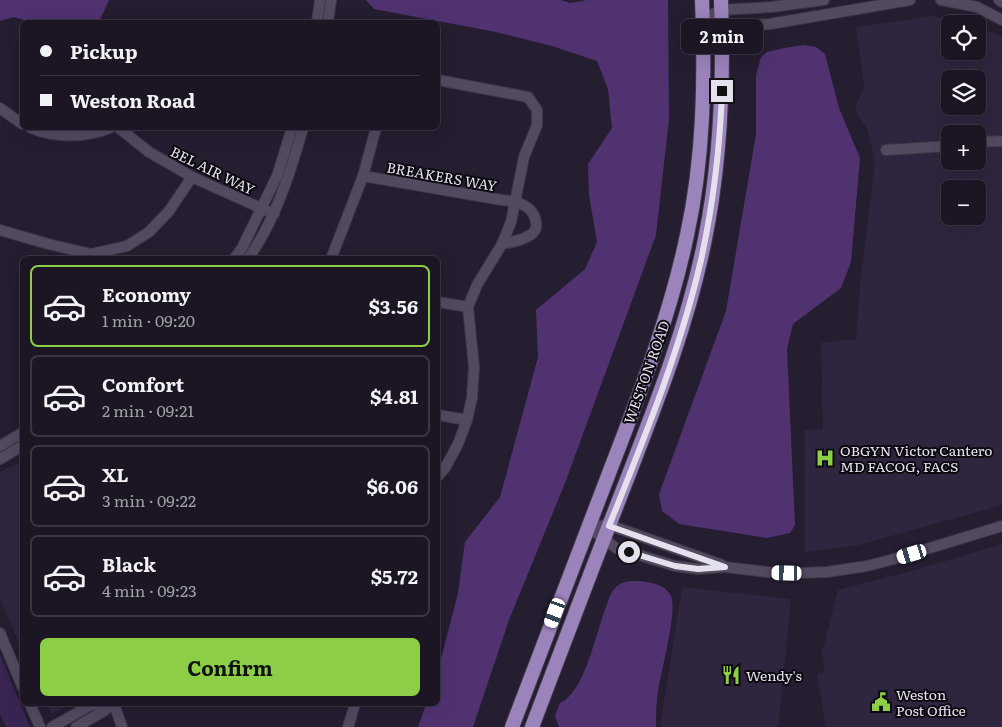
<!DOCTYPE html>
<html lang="en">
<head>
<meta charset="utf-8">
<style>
	:root { --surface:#1c1624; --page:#251f2c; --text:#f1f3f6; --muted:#a09fa6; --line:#3a3541; --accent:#8cce45 }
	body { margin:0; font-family:Literata,serif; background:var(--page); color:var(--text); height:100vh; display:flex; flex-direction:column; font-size:19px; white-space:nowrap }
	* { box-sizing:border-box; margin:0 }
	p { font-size:16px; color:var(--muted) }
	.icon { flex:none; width:28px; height:28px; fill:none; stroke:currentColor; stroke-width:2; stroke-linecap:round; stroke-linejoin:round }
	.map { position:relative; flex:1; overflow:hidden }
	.drawer { position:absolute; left:20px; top:256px; width:420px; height:450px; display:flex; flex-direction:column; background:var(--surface); border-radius:8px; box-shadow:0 5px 20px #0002,0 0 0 1px var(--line) }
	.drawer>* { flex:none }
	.hud { position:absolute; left:20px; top:20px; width:420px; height:110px; border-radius:8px; box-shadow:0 5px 20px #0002,0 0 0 1px var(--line); display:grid; align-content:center; height:110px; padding:0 20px; background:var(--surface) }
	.tools { position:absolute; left:941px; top:15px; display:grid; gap:10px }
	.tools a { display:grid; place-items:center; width:45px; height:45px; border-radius:8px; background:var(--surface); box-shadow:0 5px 20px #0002,0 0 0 1px var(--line); font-size:25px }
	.end { position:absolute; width:22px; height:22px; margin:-11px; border:6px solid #e5e0ed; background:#111; box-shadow:0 0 0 2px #111 }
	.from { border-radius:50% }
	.bubble { position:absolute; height:35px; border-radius:8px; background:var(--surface); box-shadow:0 5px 20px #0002,0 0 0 1px var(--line); font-size:16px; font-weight:700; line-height:35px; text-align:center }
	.car { position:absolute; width:15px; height:30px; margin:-15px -8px; border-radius:6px; box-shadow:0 0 4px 1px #0007; background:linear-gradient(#fff 24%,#345 0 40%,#fff 0 76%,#345 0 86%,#fff 0) }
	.hud b { display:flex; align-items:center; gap:18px; height:48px; font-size:19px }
	.hud b+b { border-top:1px solid var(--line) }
	.hud i { width:12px; height:12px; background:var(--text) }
	ul { padding:9px 0 0; list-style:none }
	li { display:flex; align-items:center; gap:15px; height:82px; margin:0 10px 8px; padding:0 10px; border:2px solid var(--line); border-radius:8px }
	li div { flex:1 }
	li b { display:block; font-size:19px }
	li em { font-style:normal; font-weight:700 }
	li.on { border-color:var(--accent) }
	li>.icon { width:45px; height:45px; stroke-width:1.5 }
	.primary-button { display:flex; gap:10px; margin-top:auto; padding:10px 20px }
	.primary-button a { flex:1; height:58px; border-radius:8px; background:var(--accent); color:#111; font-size:20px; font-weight:700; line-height:58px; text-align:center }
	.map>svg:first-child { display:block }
</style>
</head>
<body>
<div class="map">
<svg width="1002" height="727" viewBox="0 0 1002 727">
	<rect width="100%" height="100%" fill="#251d30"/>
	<g fill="#30253e" fill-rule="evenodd">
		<path d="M934,16L970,24H950V51H978V27L1002,36V505L859,545L805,552V430L823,429L821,343L856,339L860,286L875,161L868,131L855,109L864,87L856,27ZM950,79H978V106H950ZM950,134H978V161H950ZM950,189H978V216H950Z"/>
		<path d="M22,461V650L0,599V472Z"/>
		<path d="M1002,544V727H826L817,674L824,671L822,653L838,590L915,570Z"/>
		<path d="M682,587L791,599L778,727H660Z"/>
		<path d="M46,704H71L51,714Z"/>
	</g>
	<path fill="#3a2552" d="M0,655L30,727H6L0,714Z"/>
	<g fill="#503271">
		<path d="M0,0H109L99,22H30L14,17L0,21Z"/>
		<path d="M366,0H561L570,3L587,0H668L669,119L656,235L565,483L509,620L473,727H418L426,704H438V670L458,593L465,542L500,497L538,357L536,310L585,269L597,242L589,195L588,164L612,128L608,89L597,61L552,46L496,32L374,9Z"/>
		<path d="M804,45L816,47L825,54L839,108L860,158L851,262L841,288L793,324L787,349L795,525L790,533L767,538L679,524L662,511L659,494L726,311L756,134V76L761,57L767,52L784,48Z"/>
		<path d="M630,581C643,581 662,582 670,594C680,609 658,679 657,700C656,709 656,718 656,727H559L555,716L560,703C585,692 596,632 606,607C608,601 611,592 616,587C620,583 625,582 630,581Z"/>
	</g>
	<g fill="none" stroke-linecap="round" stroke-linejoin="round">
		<g stroke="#3d3747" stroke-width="12">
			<g id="minor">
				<path d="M941,0L977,7L1002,20"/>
				<path d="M999,0L1002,2"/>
				<path d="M703,19L721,27L770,24L910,0"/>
				<path d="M703,19L721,10L771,7L824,0"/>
				<path d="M317,22L320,0"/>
				<path d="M328,22L331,0"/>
				<path d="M438,80L528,97L537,110V125L524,157L511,222L502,244L477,285L468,307L474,367L472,398L467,420L458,444L445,468L438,476"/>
				<path d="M0,108L22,124"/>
				<path d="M31,128C54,138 86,138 110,128"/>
				<path d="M119,128L149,152L192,177L274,214"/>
				<path d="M978,142L1002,141"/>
				<path d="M886,150L950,146"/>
				<path d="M363,176L502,200C517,201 533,205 536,222C537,226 536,230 533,233C525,240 512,242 502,244"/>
				<path d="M0,230L48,244L91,254L127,246L149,232L169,211L192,177"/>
				<path d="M234,259L242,248L277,176L292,128"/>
				<path d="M248,259C276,219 290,173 303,128"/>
				<path d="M331,259L363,176L376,128"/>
				<path d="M438,302L468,307"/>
				<path d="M438,415L467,420"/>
				<path d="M0,446L22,433"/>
				<path d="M0,459L22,446"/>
				<path d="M588,527L616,548L675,566L698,569L725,567L767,572L800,573L827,572L867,566L894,559L1002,526"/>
				<path d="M588,527L609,525L722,565"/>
				<path d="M0,633L22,686"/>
				<path d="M30,704L40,727"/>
				<path d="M114,704L122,727"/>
				<path d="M52,727L91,705L103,704"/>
				<path d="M76,727L104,711L112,704"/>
				<path d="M348,727L355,704"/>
			</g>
		</g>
		<g stroke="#3d3747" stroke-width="16">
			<g id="major">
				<path d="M512,727C543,645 574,563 606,481C637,400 669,321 687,235C704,158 705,78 702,0"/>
				<path d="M532,727C564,643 596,558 629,474C659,397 689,320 705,239C721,160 724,80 721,0"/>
			</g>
		</g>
		<use href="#minor" stroke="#534a60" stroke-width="10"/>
		<use href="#major" stroke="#9b83bb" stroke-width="14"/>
	</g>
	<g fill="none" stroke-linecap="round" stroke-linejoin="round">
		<path stroke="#e5e0ed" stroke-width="6" d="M629,552L675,566L698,569L725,567L609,526C644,439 680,351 701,260C713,205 720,148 722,91"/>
	</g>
	<defs>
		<g id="hospital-bare" transform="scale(1.5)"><path d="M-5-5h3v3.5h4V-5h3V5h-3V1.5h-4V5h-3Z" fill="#8cce45" stroke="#0d0911" stroke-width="2.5" paint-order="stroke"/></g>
		<g id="restaurant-bare" transform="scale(1.5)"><path d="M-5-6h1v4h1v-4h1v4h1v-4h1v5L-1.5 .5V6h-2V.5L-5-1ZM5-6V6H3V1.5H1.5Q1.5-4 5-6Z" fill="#8cce45" stroke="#0d0911" stroke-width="2.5" paint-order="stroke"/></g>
		<g id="civic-bare" transform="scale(1.5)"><path d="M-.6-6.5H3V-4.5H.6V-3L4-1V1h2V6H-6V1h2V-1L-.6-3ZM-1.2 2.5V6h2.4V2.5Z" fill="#8cce45" stroke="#0d0911" stroke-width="2.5" paint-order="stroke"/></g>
	</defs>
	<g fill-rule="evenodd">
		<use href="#hospital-bare" x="825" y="458"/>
		<use href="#restaurant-bare" x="731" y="675"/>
		<use href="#civic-bare" x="881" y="702"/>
	</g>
	<g text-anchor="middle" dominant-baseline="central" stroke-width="4" stroke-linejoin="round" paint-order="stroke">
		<g font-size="14" fill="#e5e0ed" stroke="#0d0911">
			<text transform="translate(213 170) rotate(26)">BEL AIR WAY</text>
			<text transform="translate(442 176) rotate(10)">BREAKERS WAY</text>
			<text transform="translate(646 372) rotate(-70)">WESTON ROAD</text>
		</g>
		<g font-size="14" fill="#e5e0ed" stroke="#0d0911" text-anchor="start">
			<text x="840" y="450">OBGYN Victor Cantero<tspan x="840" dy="16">MD FACOG, FACS</tspan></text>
			<text x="746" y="675">Wendy's</text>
			<text x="896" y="694">Weston<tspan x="896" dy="16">Post Office</tspan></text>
		</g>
	</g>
</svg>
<div class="tools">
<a><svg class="icon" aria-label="locate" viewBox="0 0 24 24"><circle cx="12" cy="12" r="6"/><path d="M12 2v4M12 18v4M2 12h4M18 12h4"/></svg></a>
<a><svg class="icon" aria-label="layers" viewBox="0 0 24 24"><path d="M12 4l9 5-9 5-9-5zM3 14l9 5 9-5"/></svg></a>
<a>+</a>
<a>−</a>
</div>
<i class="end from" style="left:629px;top:552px"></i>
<i class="end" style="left:722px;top:91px"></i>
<div class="bubble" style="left:681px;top:19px;width:82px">2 min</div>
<i class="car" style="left:912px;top:554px;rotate:253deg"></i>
<i class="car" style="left:787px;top:573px;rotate:271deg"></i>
<i class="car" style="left:555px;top:613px;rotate:200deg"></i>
<div class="hud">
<b><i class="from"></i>Pickup</b>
<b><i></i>Weston Road</b>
</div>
<section class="drawer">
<ul>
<li class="on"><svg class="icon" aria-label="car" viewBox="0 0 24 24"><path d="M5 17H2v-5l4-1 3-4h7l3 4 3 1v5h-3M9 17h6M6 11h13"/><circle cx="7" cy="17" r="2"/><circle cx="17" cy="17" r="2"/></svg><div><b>Economy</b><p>1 min · 09:20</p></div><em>$3.56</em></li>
<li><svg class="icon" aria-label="car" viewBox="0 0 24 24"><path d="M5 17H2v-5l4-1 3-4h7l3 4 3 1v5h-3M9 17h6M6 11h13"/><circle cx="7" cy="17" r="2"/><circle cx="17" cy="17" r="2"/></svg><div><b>Comfort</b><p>2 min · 09:21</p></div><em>$4.81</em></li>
<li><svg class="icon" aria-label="car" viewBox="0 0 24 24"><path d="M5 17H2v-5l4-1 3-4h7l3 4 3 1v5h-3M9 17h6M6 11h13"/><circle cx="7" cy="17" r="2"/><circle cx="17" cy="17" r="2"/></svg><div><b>XL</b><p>3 min · 09:22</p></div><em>$6.06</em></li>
<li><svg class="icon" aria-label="car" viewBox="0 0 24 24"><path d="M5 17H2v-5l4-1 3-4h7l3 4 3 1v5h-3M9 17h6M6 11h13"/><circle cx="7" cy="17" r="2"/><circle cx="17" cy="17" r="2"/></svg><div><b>Black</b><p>4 min · 09:23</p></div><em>$5.72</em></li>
</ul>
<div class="primary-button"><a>Confirm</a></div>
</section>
</div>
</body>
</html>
